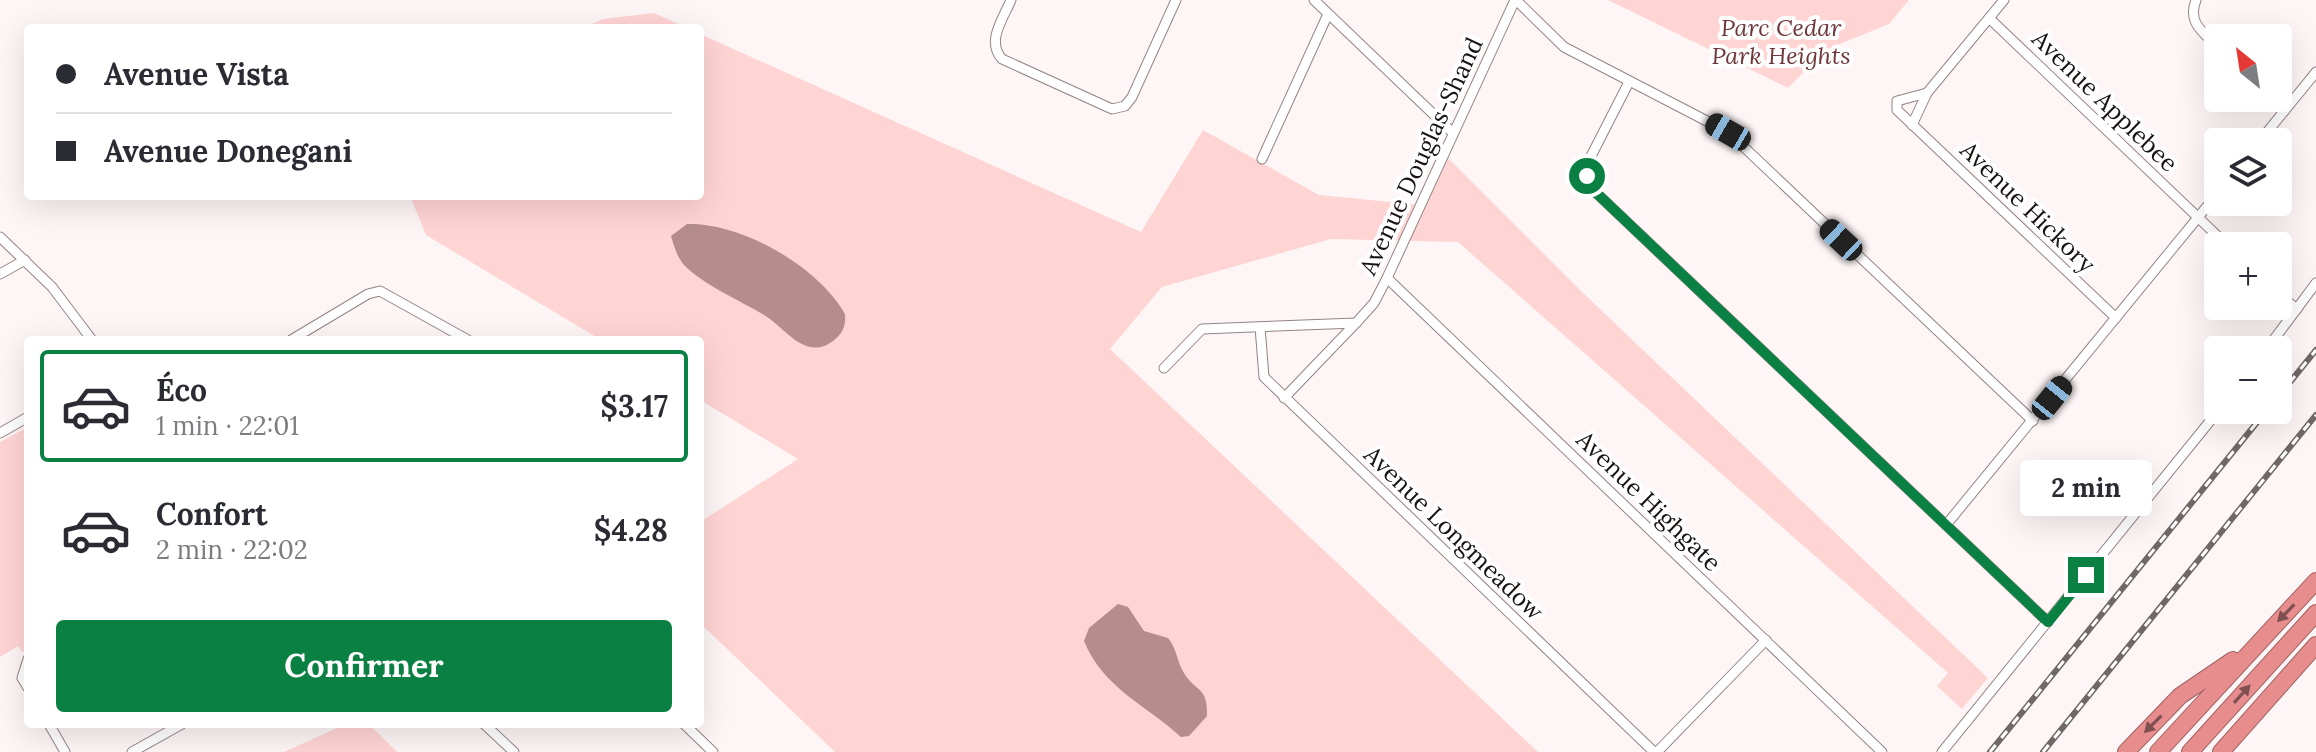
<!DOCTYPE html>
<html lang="fr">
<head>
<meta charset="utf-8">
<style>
	:root { --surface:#fff; --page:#f7f7f7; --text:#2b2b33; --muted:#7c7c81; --line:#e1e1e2; --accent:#0b8043 }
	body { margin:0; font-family:Lora,serif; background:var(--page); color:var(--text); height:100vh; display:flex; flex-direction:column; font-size:30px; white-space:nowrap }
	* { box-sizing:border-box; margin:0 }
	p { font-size:26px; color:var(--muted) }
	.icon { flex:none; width:44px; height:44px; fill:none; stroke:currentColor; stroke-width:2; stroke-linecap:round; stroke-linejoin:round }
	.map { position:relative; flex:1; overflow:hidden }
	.sheet { position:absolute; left:24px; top:336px; width:680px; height:392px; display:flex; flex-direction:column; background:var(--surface); border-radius:8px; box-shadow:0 8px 32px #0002 }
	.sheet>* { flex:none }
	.hud { position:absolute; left:24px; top:24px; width:680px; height:176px; border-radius:8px; box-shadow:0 8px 32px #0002; display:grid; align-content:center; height:176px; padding:0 32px; background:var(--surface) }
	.needle { width:52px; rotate:330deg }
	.buttons { position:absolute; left:2204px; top:24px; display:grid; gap:16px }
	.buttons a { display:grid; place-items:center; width:88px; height:88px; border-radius:8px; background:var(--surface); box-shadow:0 8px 32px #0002; font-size:40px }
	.end { position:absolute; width:36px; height:36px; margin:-18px; border:10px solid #0b8043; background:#fff; box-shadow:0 0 0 4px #fff }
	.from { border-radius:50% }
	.bubble { position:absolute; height:56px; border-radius:8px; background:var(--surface); box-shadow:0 8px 32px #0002; font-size:26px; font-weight:700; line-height:56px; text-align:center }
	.car { position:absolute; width:24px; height:48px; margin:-24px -12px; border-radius:10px; box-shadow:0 0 6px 2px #0007; background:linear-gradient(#222 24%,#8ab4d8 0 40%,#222 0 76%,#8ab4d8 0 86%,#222 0) }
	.hud b { display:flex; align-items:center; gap:28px; height:76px; font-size:30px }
	.hud b+b { border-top:2px solid var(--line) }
	.hud i { width:20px; height:20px; background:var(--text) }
	ul { padding:14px 0 0; list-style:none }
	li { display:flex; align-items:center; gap:24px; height:112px; margin:0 16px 12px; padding:0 16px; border:4px solid transparent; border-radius:8px }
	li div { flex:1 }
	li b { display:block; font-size:30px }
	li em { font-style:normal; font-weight:700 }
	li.active { border-color:var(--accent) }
	li>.icon { width:72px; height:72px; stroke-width:1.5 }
	.action { display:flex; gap:16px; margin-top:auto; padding:16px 32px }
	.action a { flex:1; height:92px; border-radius:8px; background:var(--accent); color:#fff; font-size:32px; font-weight:700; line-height:92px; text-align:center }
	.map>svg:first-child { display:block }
</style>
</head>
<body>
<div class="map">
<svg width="2316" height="752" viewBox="0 0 2316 752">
	<rect width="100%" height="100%" fill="#fef6f6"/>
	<g fill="#ffd5d4">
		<path d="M1608,0H1909L1889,24L1825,50L1788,88Z"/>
		<path d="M654,13L687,28H583L603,19Z"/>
		<path d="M700,34L1141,232L1203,130L1319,195L1421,205L1444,154L1582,292L1988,678L1962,709L1937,686L1948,673L1458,242L1331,239L1162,287L1110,349L1538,752H835L700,623V522L798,459L700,400V340H601L426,235L410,196H700Z"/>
		<path d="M28,427V649L22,652L18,646L0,657V442Z"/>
		<path d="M346,724H369L397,752H284Z"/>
	</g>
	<g fill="#b48d8c">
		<path d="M687,224C741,222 819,267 845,314C846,325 843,334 833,341C805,362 785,327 764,315C741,301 702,284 684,265C677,257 674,246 671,236Z"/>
		<path d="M1118,604L1128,607L1144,631L1168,638C1177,649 1177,662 1184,673C1196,693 1208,686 1207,716L1189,736L1181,737C1146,705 1103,688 1084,641L1089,628Z"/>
	</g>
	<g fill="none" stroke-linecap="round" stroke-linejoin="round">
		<g stroke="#958383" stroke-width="11">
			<g id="minor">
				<path d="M1011,0C1003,19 986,41 1002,59L1112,109L1125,106L1132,97L1176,0"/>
				<path d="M1314,0L1453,133"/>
				<path d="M1516,0L1564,47L1728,132L2033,421"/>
				<path d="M2004,0L1927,93L1897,101V110L2116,318"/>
				<path d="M2196,0C2187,23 2203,32 2218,47"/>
				<path d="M1989,18L2228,246"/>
				<path d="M1629,82L1587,164L1589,186L2048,622"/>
				<path d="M2271,98L2284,111"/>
				<path d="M1912,125L1927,93"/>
				<path d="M2259,142L2316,72"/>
				<path d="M1262,159L1328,14"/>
				<path d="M0,237L52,287L92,340"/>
				<path d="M0,274L25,260"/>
				<path d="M1387,278L1882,752"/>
				<path d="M2278,294L2297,309"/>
				<path d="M1260,327L1264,377L1654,752"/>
				<path d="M291,340L368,294L380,291L468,340"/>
				<path d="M2266,350L2316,283"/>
				<path d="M1164,368L1202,329L1356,323L1374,303L1387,278L1515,0"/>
				<path d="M1284,398L1356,323"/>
				<path d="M0,433L28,417"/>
				<path d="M1946,525L2218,193"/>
				<path d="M28,659L22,678L28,688"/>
				<path d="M49,724L65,752"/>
				<path d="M484,724L514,752"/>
				<path d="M684,724L713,752"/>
				<path d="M132,752L182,724"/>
				<path d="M1657,752L1766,640"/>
				<path d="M1942,752L2219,410"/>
			</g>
		</g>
		<g stroke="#9f6262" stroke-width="18">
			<g id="motorway">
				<path d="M2126,752L2180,696L2233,660"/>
				<path d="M2158,752L2316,581"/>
				<path d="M2190,752L2316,613"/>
				<path d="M2221,752L2316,645"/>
			</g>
		</g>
		<use href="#minor" stroke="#fff" stroke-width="9"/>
		<use href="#motorway" stroke="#e78d8e" stroke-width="16"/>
		<g stroke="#6f6867" stroke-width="6">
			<g id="rail">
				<path d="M2278,397L2316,350"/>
				<path d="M1990,752L2267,410"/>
				<path d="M2043,752L2316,415"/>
			</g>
		</g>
		<use href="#rail" stroke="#fff" stroke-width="3" stroke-dasharray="9" stroke-linecap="butt"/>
	</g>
	<defs><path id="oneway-solid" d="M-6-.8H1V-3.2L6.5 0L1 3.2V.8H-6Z" transform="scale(2)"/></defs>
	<g fill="#805050">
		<use href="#oneway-solid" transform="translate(2286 613) rotate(134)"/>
		<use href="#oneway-solid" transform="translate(2242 694) rotate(-48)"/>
		<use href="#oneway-solid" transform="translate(2153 724) rotate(135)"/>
	</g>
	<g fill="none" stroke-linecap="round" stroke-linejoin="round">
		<path stroke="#0b8043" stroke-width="10" d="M1587,176L1589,186L2048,622L2086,575"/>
	</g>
	<g text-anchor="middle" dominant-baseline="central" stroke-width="8" stroke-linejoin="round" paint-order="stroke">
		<g font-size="24" font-style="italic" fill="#6f383a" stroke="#fff">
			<text x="1781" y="27">Parc Cedar<tspan x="1781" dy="28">Park Heights</tspan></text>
		</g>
		<g font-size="24" fill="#181211" stroke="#fff">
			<text transform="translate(2105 101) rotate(44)">Avenue Applebee</text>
			<text transform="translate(1421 156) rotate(-65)">Avenue Douglas-Shand</text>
			<text transform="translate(2028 207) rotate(44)">Avenue Hickory</text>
			<text transform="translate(1649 501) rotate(44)">Avenue Highgate</text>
			<text transform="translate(1454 533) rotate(44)">Avenue Longmeadow</text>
		</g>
	</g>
</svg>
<div class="buttons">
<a><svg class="needle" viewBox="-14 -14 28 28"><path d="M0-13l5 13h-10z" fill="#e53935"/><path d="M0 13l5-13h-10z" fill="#7c7c81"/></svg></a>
<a><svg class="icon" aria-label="layers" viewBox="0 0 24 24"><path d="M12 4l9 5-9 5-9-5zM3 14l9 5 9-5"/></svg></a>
<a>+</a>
<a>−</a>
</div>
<i class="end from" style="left:1587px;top:176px"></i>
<i class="end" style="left:2086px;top:575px"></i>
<div class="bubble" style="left:2020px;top:460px;width:132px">2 min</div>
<i class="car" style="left:1728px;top:132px;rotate:300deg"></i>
<i class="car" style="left:1841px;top:240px;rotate:313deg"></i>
<i class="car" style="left:2052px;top:398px;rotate:39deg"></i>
<div class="hud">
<b><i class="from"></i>Avenue Vista</b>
<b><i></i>Avenue Donegani</b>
</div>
<section class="sheet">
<ul>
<li class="active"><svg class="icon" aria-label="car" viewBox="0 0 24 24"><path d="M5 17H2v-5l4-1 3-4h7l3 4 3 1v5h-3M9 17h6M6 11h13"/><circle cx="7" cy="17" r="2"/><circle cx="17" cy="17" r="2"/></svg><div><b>Éco</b><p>1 min · 22:01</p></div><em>$3.17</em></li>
<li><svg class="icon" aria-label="car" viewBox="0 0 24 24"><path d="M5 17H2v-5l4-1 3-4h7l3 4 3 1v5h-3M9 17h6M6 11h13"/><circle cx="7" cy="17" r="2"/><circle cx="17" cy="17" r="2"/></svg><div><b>Confort</b><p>2 min · 22:02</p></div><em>$4.28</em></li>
</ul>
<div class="action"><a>Confirmer</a></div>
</section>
</div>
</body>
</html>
